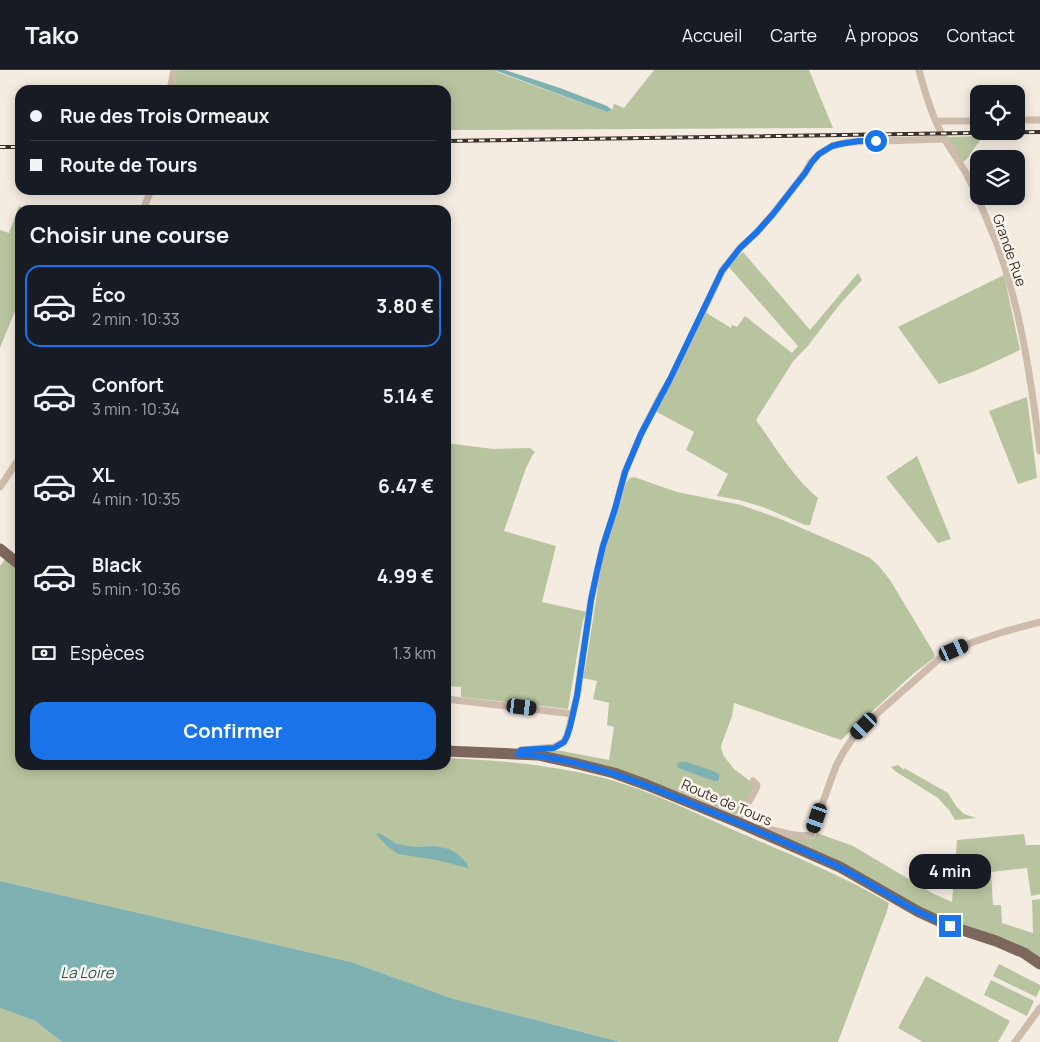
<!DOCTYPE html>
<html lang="fr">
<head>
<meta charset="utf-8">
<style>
	:root { --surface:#171b24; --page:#20242c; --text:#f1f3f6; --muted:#9ea1a6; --line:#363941; --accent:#1a73e8 }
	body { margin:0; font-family:Manrope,sans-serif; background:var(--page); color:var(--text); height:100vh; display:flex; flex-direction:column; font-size:19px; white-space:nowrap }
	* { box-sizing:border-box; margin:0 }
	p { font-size:16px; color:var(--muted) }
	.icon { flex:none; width:28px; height:28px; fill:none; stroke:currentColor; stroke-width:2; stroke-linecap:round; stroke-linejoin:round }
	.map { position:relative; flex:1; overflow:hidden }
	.side { position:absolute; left:15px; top:135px; width:436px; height:565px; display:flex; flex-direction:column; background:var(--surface); border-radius:15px; box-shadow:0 2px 12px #0003 }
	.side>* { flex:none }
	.guide { position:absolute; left:15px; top:15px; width:436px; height:110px; border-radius:15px; box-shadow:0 2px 12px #0003; display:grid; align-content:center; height:110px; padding:0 15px; background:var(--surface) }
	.fabs { position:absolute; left:970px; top:15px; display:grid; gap:10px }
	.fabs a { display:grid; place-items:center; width:55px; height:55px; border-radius:10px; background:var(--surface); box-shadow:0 2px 12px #0003; font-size:25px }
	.end { position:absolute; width:22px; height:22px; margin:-11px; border:6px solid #1a73e8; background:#fff; box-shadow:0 0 0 2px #fff }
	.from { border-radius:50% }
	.bubble { position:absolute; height:35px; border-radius:15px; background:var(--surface); box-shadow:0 2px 12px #0003; font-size:16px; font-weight:700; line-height:35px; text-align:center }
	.car { position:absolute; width:15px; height:30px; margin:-15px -8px; border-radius:6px; box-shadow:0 0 4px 1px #0007; background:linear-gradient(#222 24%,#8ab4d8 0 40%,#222 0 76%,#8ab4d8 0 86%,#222 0) }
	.guide b { display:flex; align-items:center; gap:18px; height:48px; font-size:19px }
	.guide b+b { border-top:1px solid var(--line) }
	.guide i { width:12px; height:12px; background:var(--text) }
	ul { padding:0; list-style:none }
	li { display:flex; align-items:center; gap:15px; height:82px; margin:0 10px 8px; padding:0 5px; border:2px solid transparent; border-radius:15px }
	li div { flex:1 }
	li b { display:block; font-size:19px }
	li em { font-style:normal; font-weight:700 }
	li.current { border-color:var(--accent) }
	li>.icon { width:45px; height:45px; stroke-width:1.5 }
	h2 { padding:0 15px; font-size:22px; line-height:60px }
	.pay { display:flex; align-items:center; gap:12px; height:55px; padding:0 15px; font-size:19px }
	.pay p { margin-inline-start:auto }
	.button { display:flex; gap:10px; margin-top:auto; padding:10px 15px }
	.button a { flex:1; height:58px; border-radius:15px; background:var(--accent); color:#fff; font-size:20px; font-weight:700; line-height:58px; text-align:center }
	header { display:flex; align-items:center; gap:30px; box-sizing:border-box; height:70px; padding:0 25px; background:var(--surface); border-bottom:1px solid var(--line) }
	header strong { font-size:24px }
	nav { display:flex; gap:28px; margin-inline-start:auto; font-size:18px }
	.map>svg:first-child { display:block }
</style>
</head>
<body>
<header>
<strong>Tako</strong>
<nav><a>Accueil</a><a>Carte</a><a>À propos</a><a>Contact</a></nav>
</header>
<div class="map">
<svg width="1040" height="972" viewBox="0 0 1040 972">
	<rect width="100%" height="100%" fill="#f4ebe1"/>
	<g fill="#b8c4a0">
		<path d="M177,0H496L497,2L607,42L612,40L614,34L624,38L654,0H809L833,58L446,60V20H174Z"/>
		<path d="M983,66L966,90L962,92L947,67Z"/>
		<path d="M19,136L28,140H20V236H17L0,278V160L9,163Z"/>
		<path d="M743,182L810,260L858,203L862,210L840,234L807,277L794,290L756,350C774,375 794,409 818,428L810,455H805L763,437L739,430L717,426L728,404L686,380L694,362L655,341L705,242L731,258L732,255L737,257L745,246L792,283L798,276L728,196Z"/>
		<path d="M1004,205L1020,280L975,301L939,314L898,257Z"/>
		<path d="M1027,327L1037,408L1018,414L989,341Z"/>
		<path d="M446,373L493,379L530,378L535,382L532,386L526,398L504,461L556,476L542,532L587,542L583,550L568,639L461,627V617L446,616Z"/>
		<path d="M917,386L951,469L938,473L886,407Z"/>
		<path d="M634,407L677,422L741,435L778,448L848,478L870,488L879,496L890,510L934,583L935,587L913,604L841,670L734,633L732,646L721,676L723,685L734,699L750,711L753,716V720L743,739L736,745L681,723L604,695L540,680L562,681L609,690L614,657L607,655L609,633L593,629L597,611L583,608L587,588L602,491L626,413L630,408Z"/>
		<path d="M6,488L20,500V695H446V688C498,690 550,695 600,707C651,720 703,747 752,768C798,788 845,807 889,833L887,841L838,972H621L451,928L351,892L0,811V496Z"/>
		<path d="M898,695L904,700V698L948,723L956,736L964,744L976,748L955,750L949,740L938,728L895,701L891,697Z"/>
		<path d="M770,760L805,769L813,768L817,763L853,776L934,824L952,832L957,770L1024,764L1026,775H1040V824L1031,826L1027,798L991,802L993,835H1001L1002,853L1033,863L1032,830L1040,829V889L930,843Z"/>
		<path d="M999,894L1040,915V919L1036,927L993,906Z"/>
		<path d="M926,906L1010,951L998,972H923L898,958Z"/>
		<path d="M991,910L1034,931L1027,946L984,925Z"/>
		<path d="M0,938L35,951L62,972H0Z"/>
	</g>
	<g fill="#7fb0b2">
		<path d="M494,0H505L560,18L607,36L612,40L607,42Z"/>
		<path d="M681,692H687L716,702L719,705V708L718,711H714L678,698L677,695L678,693Z"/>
		<path d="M379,763L397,774L415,777L434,776L449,779L458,784L467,793L468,798L437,790L398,784L386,775L376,764Z"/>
		<path d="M0,811L351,892L451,928L621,972H62L35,951L0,938Z"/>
	</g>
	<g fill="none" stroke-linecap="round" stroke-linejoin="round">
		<g stroke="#cdbbac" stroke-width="7">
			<path d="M919,0C925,23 932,47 944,68C951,81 961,93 968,107C978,127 986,148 995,169C1021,237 1031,310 1040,381"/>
			<path d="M170,20L174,0"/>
			<path d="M1016,50H1040"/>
			<path d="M936,51H979"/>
			<path d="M143,140L151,120"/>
			<path d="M0,417L20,387"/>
			<path d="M446,629L573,644"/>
			<path d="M521,680L554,677L564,672L567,666L577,626L591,530L603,476L615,439L625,402L641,364L661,325L671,309L722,201L740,178L757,162L773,144L805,103L811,92L819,84L832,76L848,72L945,69"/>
			<path d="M737,752L756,719L757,715L753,711"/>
			<path d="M759,758C776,758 794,769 811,765L836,696L843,683L854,666L881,640L939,589L954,581L973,572L1003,562L1040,552"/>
			<path d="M1015,972L1040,938"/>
		</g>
		<g stroke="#7d675c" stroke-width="11">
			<path d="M0,479L20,495"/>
			<path d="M446,681L538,685L574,693L614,703L647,715L742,754L840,797L919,842L950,856L996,871L1024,883L1040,894"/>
		</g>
		<g stroke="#3b302b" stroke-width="4">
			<g id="rail">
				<path d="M446,71L1040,62"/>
				<path d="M0,77H20"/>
			</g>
		</g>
		<use href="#rail" stroke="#fbf5ee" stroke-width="2" stroke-dasharray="5.5" stroke-linecap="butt"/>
	</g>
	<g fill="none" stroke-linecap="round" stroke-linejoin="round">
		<path stroke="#1a73e8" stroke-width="6" d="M876,71H859L840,74L832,76L819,84L812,92L805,103L773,144L757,162L740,178L722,201L670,309L641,364L625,402L615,439L603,476L597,501L591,530L577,626L570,657L567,666L564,672L554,678L521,680L518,684C586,689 645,714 707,740C751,758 796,776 839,797C866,810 891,828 919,842C929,847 939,851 950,856"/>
	</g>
	<g text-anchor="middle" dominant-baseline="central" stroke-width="5" stroke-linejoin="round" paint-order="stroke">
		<g font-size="14" fill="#3b302b" stroke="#fbf5ee">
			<text transform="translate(1010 180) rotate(71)">Grande Rue</text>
			<text transform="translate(727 732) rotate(23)">Route de Tours</text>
		</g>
		<g font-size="15" font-style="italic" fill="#1f5a5e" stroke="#fbf5ee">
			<text x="87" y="902">La Loire</text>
		</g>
	</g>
</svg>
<div class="fabs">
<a><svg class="icon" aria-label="locate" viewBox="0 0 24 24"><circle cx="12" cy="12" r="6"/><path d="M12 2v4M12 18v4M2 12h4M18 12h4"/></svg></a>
<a><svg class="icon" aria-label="layers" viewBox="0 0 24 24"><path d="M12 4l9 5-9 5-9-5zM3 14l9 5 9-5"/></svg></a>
</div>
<i class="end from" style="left:876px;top:71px"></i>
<i class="end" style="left:950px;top:856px"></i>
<div class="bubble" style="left:909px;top:784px;width:82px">4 min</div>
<i class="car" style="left:954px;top:580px;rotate:66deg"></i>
<i class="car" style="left:522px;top:637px;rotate:97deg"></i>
<i class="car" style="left:864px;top:656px;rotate:225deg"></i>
<i class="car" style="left:817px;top:748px;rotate:199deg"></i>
<div class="guide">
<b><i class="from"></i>Rue des Trois Ormeaux</b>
<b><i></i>Route de Tours</b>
</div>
<section class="side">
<h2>Choisir une course</h2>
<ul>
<li class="current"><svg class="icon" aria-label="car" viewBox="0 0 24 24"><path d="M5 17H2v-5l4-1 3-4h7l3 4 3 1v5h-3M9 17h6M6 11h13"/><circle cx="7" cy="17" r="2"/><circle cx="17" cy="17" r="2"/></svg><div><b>Éco</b><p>2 min · 10:33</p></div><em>3.80 €</em></li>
<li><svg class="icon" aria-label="car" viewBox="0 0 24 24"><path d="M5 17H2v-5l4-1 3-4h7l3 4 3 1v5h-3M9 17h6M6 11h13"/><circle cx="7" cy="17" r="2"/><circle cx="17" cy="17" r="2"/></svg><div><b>Confort</b><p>3 min · 10:34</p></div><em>5.14 €</em></li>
<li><svg class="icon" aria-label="car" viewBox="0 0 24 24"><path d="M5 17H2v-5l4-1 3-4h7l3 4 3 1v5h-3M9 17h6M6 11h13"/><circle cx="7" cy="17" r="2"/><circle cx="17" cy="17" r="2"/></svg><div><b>XL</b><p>4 min · 10:35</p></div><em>6.47 €</em></li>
<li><svg class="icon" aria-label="car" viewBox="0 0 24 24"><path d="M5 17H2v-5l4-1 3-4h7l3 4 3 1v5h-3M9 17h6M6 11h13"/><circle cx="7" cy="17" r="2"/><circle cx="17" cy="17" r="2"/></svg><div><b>Black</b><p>5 min · 10:36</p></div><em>4.99 €</em></li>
</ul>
<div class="pay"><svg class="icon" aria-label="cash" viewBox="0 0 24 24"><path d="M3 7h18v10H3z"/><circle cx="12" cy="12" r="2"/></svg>Espèces<p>1.3 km</p></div>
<div class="button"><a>Confirmer</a></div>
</section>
</div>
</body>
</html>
